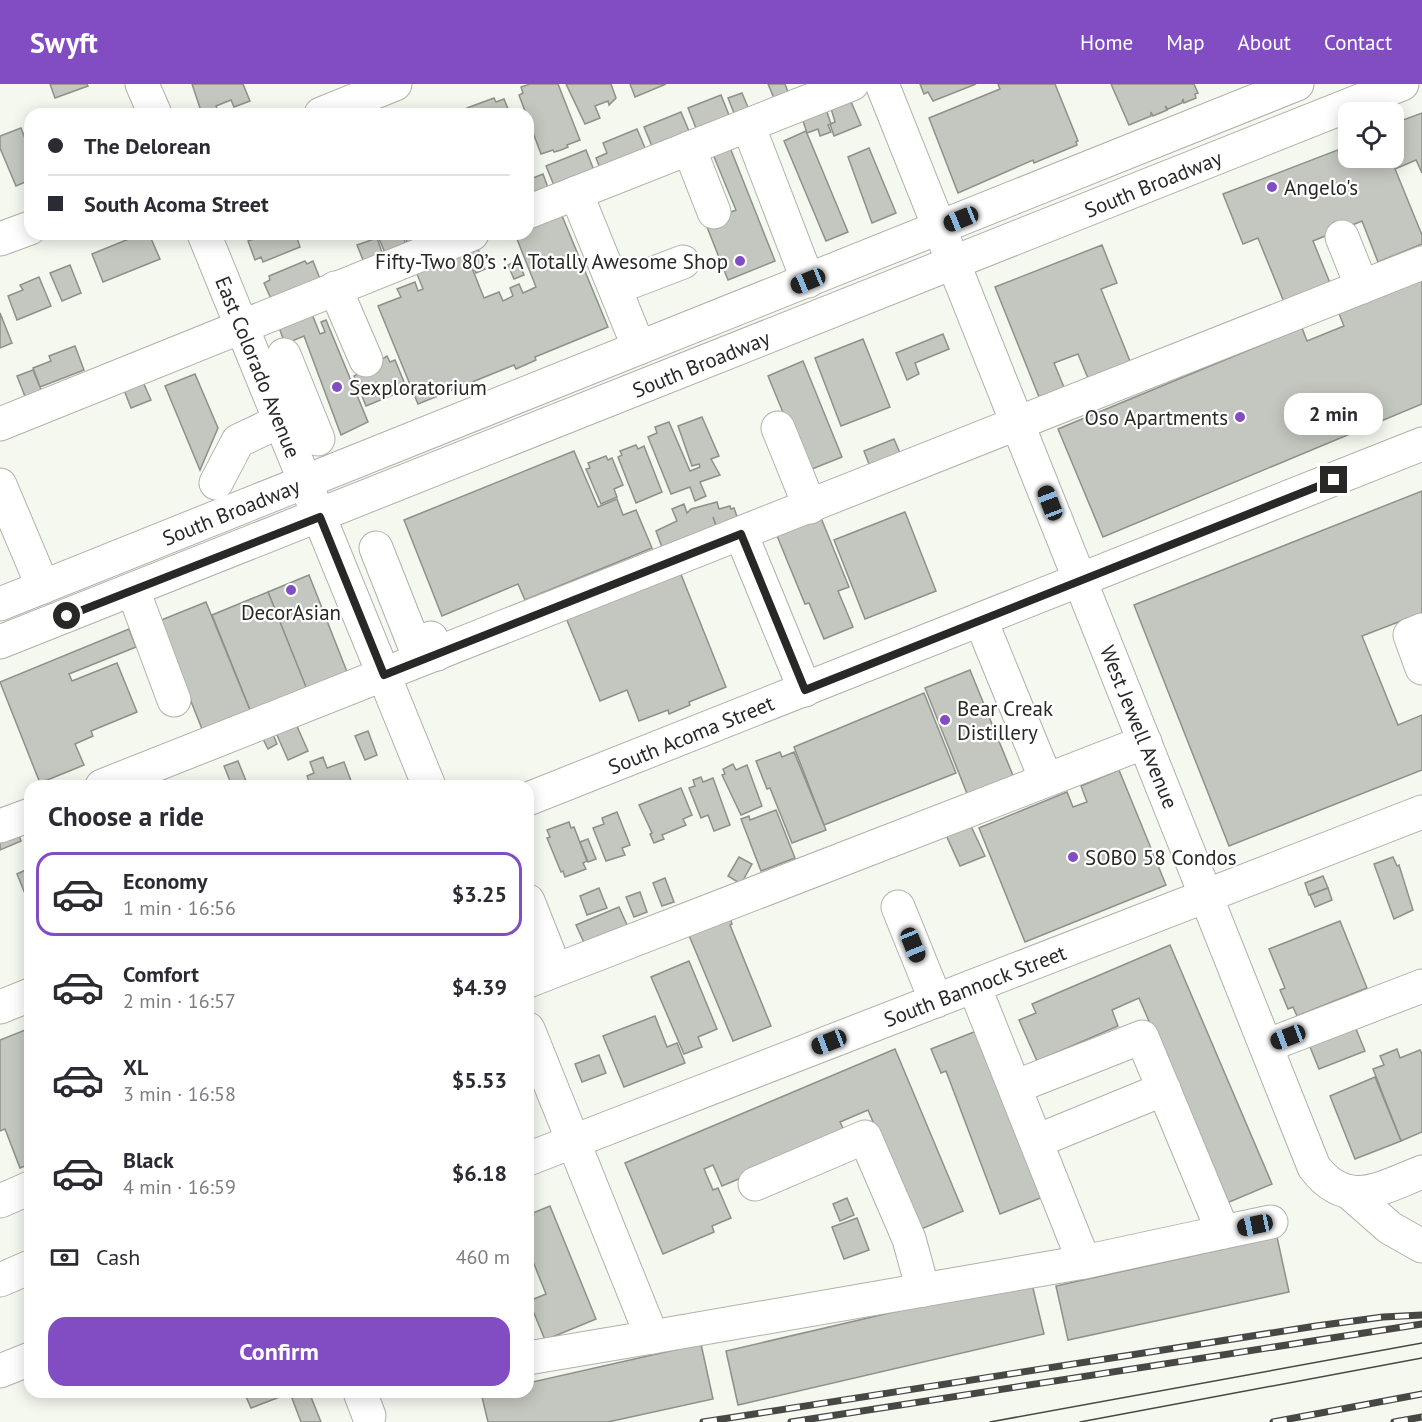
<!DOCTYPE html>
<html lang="en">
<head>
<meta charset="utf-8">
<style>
	:root { --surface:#fff; --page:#f2f2f3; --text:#2b2b33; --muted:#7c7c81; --line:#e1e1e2; --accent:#824cc3 }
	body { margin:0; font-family:"PT Sans",sans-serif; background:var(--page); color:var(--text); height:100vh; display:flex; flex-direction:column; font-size:22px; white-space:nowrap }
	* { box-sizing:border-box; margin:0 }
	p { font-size:20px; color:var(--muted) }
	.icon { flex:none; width:33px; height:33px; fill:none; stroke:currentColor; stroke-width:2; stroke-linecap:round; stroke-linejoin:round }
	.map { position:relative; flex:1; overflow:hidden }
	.side { position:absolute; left:24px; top:696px; width:510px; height:618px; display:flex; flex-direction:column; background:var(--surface); border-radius:18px; box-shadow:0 3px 15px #0003 }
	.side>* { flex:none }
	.top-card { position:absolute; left:24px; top:24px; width:510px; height:132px; border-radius:18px; box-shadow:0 3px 15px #0003; display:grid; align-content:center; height:132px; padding:0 24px; background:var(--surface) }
	.buttons { position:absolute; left:1338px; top:18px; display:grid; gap:12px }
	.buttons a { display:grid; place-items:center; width:66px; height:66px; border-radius:12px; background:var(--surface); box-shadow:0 3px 15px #0003; font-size:30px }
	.end { position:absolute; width:27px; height:27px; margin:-14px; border:8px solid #282926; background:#fff; box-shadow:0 0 0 3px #fff }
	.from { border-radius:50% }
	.bubble { position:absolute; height:42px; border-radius:18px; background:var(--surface); box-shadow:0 3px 15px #0003; font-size:20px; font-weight:700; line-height:42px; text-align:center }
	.car { position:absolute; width:18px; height:36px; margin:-18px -9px; border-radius:8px; box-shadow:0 0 4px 2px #0007; background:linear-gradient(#222 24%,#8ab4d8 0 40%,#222 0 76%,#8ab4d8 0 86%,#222 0) }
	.top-card b { display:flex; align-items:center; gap:21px; height:57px; font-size:22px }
	.top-card b+b { border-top:2px solid var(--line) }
	.top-card i { width:15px; height:15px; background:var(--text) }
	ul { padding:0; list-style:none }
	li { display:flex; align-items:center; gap:18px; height:84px; margin:0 12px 9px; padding:0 12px; border:3px solid transparent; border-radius:18px }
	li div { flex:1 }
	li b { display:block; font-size:22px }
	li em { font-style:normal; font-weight:700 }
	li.on { border-color:var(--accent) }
	li>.icon { width:54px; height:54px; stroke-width:1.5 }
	h2 { padding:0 24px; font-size:27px; line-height:72px }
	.pay { display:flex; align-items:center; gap:15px; height:66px; padding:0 24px; font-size:22px }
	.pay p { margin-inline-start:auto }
	.action { display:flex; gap:12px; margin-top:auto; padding:12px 24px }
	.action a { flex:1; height:69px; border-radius:18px; background:var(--accent); color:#fff; font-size:24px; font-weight:700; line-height:69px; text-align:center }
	header { display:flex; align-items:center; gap:36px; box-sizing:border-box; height:84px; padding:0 30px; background:var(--accent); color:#fff }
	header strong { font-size:28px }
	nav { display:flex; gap:33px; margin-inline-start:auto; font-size:21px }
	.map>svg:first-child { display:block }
</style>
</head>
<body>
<header>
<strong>Swyft</strong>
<nav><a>Home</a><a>Map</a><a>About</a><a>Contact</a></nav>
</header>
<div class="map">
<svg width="1422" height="1338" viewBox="0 0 1422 1338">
	<rect width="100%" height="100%" fill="#f4f8ef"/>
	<g fill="#c4c7bf" stroke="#8e9189" stroke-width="1.5">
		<path d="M50,0H87L88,2L55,14Z"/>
		<path d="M192,0H243L250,17L234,23L231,16L216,22L219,29L202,30Z"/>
		<path d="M530,0H558L580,56L567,61L568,63L561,66L554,68L553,66L541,70L519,11L523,9L521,3Z"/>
		<path d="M566,0H611L616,14L609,21L608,17L595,22L600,34L585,40Z"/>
		<path d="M630,0H666L635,13Z"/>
		<path d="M768,0H785L790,13L776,19Z"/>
		<path d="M920,0H976L933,17L928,8L924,10Z"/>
		<path d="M998,0H1055L1078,57L1076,58L1077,61L1034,79L1033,76L958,109L929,34L1000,5Z"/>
		<path d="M1111,0H1194L1198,9L1195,10L1196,14L1184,19L1183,15L1182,19L1168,25L1165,22L1167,26L1153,32L1151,28V32L1129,41Z"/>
		<path d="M742,9L750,28L736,34L728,14Z"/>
		<path d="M721,11L731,36L698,49L688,24Z"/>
		<path d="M849,13L861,41L834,52L830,40L835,38L830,21Z"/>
		<path d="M494,14L496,18L504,15L510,30H470L467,24Z"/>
		<path d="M825,22L831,40L828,41L831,48L820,52L818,45L807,49L801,31Z"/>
		<path d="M681,28L691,52L654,67L644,43Z"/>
		<path d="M1422,29V89L1416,76L1395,85L1422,151V160L1378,178L1362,137L1313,157L1332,204L1286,223L1258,154L1243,160L1223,110L1348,62V74H1394V45L1399,43L1403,36Z"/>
		<path d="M21,44L30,67V96L16,102L0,64V52Z"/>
		<path d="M637,45L648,71L601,87L596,74L607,69L603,59Z"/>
		<path d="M806,47L848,148L826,157L784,57Z"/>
		<path d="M729,61L775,177L728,196L705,138L736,126L712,68Z"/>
		<path d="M869,64L896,129L872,139L848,73Z"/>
		<path d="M586,66L595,89L555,104L546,82Z"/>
		<path d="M543,90L550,109L528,118V96Z"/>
		<path d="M560,127L608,243L535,273L536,276L516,285L514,281L418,320L378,222L401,213L397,205L415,198L418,207L423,205L415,185L464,164L484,214L499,208L503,217L513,212L510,204L519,200L523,209L536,203L515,150H528V140Z"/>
		<path d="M141,150H149L160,175L103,198L92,170Z"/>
		<path d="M300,150L301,153L297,154L300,163L263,178L261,173L255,176L248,157L254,155V150Z"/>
		<path d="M377,150H402L407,163L386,171Z"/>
		<path d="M404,150H423L426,157L409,163Z"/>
		<path d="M377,154L384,174L365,181L357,161Z"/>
		<path d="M1102,161L1117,199L1101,205L1134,287L1092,304L1078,270L1054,279L1068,313L1043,323L995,203Z"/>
		<path d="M478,165L485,185L476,189L468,169Z"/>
		<path d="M518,176L524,191L514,195L508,181Z"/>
		<path d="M305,177L307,180L313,177L322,200L272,217L264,199L270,196L269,192Z"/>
		<path d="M70,181L81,209L62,217L50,189Z"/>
		<path d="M1422,192V320L1103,453L1058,345L1302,244L1307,257L1344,242L1338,227Z"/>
		<path d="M39,193L51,222L17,236L8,212L23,206L20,201Z"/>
		<path d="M310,225L320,250L325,248L321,238L326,236L368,338L341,351L304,252L285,260L277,238Z"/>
		<path d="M0,229L12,259L0,264Z"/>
		<path d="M943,250L949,265L915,279L919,290L907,296L896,269Z"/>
		<path d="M863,255L890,323L841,342L815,274Z"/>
		<path d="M75,262L84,286L40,303L33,284L51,277L49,272Z"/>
		<path d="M387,272L390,278L395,276L407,305L366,322L354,292Z"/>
		<path d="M803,277L842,373L807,387L768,292Z"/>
		<path d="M33,286L42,308L26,315L17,292Z"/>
		<path d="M195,290L218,344L200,386L165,302Z"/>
		<path d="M143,298L151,316L131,324L124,306Z"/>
		<path d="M702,333L719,372L711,375L720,391L700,398L706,412L695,417L690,403L671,410L648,353L657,349L655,343L669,338L690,387L700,383L699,380L692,382L678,342Z"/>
		<path d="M894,355L903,376L872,388L864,367Z"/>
		<path d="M636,361L638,365L644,362L662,408L636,419L618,373L622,371L620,367Z"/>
		<path d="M574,367L598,423L617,415L623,431L636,426L652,464L525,516L518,500L442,532L404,436Z"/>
		<path d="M606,372L608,376L612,374L623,401L614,405L617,413L601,420L586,385L590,384L588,379Z"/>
		<path d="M1422,407V529L1362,552L1398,641L1422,631V686L1229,762L1134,521Z"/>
		<path d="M717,418L719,425L730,422L731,425L734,424L740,441L719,449L713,433L717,445L663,466L656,447L677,437L672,425L684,420L687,429L691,425Z"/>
		<path d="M905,428L936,507L865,535L834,456Z"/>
		<path d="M819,429L849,503L838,507L853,543L824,555L809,519L805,520L775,447Z"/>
		<path d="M678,483L726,603L689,618L690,621L669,630L668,626L639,637L627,606L600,617L564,529Z"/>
		<path d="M309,491L353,603L312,619L268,508Z"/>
		<path d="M268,508L310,613L254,636L212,531Z"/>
		<path d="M206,518L254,636L206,655L159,537Z"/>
		<path d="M129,545L136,563L69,590L72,597L117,579L137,628L91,647L93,652L75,660L84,681L40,699L0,598Z"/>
		<path d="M970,586L1014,694L968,712L925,604Z"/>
		<path d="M924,609L956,689L824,741L794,663Z"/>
		<path d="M296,640L308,667L288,676L276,649Z"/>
		<path d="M368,647L377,671L365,676L355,652Z"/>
		<path d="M272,648L277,660L268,665L262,653Z"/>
		<path d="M780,668L782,673L794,668L826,746L792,759L770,704L767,705L756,677Z"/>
		<path d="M323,673L327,684L344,678L353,702H311L307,692L314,689L310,678Z"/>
		<path d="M238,677L248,702H232L224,682Z"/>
		<path d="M733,680L736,686L747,681L762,722L741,731L722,691L725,690L723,685Z"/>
		<path d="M1119,686L1166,801L1025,858L979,744L1067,708L1073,723L1087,718L1081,702Z"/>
		<path d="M701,693L703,698L713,694L730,741L714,747L708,731L701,734L689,704L695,702L693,696Z"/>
		<path d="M681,704L692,731L683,735L686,741L662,751L664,755L654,759L650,750L652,749L639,721Z"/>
		<path d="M776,726L795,774L761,787L741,735L749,732L750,736Z"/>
		<path d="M617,728L630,761L622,764L625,771L606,777L593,744L604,740L602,734Z"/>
		<path d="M569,738L571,744L574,743L587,777L583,779L586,785L565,793L563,787L561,788L547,754L550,753L547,746Z"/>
		<path d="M970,740L985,772L960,782L946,751Z"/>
		<path d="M18,749L21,757L0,766V757Z"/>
		<path d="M588,755L596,775L588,778L580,758Z"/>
		<path d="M739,773L752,780L741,800L728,792Z"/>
		<path d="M1393,773L1397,782L1399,781L1413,826L1394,835L1374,780Z"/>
		<path d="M30,784V822L17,790Z"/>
		<path d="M1323,792L1328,804L1309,811L1305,799Z"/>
		<path d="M665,794L674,818L662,822L653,799Z"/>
		<path d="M599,804L607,824L587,831L580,812Z"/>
		<path d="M1328,804L1332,816L1315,823L1310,811Z"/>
		<path d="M640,808L647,828L634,833L626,813Z"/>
		<path d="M619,823L628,843L585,861L576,841Z"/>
		<path d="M730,833L732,840L730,841L771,942L733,957L688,849Z"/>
		<path d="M1340,837L1367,904L1297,932L1293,923L1288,925L1280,906L1285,904L1269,865Z"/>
		<path d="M1170,861L1272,1100L1227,1119L1139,914L1112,926L1118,942L1037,977L1019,936L1036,929L1032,920Z"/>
		<path d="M689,877L717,945L698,953L702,963L684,970L651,893Z"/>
		<path d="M655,932L667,963L677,959L685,979L624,1003L603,952Z"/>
		<path d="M1354,940L1365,967L1319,985L1308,958Z"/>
		<path d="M30,944V1080L20,1084L5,1045L0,1047V956Z"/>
		<path d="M979,946L1043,1113L1000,1130L946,987L941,989L931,965Z"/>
		<path d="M895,965L963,1127L919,1146L868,1026L840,1038L846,1050L722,1102L713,1081L704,1085L713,1106L718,1104L731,1134L712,1142L714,1148L663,1170L625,1079Z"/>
		<path d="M1397,965L1400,974L1420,966L1422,970V1048L1401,1057L1373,985L1384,981L1380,972Z"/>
		<path d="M599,971L606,989L582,998L575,980Z"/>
		<path d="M1375,993L1401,1057L1355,1075L1330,1012Z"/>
		<path d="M847,1114L854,1131L840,1137L833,1120Z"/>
		<path d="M550,1122L596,1235L545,1256L529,1217L546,1210L532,1175L528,1176V1131Z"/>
		<path d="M857,1134L869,1166L844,1175L832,1143Z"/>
		<path d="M1277,1153L1289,1208L1068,1256L1056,1202Z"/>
		<path d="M1031,1196L1044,1250L738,1321L726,1267Z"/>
		<path d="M701,1260L713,1315L608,1338H488L481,1309L528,1308V1299Z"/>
		<path d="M244,1308H309L321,1338H301L290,1309L251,1324Z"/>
	</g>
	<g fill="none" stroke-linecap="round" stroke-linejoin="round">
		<g stroke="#aeb2aa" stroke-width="35">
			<g id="minor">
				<path d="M142,0L155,30"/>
				<path d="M882,0L1314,1083C1347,1127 1381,1104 1422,1088"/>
				<path d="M321,30L395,0"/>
				<path d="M748,41L808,197"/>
				<path d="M689,64L714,128"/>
				<path d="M576,109L639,264"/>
				<path d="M528,128L852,0"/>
				<path d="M204,150L429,702"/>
				<path d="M1342,153L1362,203"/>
				<path d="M0,155L30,144"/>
				<path d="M335,204L366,276"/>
				<path d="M615,204L683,178"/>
				<path d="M284,271L318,355"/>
				<path d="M0,340L472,150"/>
				<path d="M778,344L810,423"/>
				<path d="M216,399L238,357L280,337"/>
				<path d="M0,401L43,503"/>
				<path d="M741,450L805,606"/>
				<path d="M376,464L414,560L431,554L437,570"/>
				<path d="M133,506L174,616"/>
				<path d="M981,537L1040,681"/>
				<path d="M1422,546L1410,551L1422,584"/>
				<path d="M102,702L1422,179"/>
				<path d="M528,715L1422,360"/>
				<path d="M0,742L30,731"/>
				<path d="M528,817L551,875"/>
				<path d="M898,823L936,917"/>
				<path d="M528,897L1145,658"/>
				<path d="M0,923L30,911"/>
				<path d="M528,945L652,1253L1084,1178L974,902"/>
				<path d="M1266,962L1422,902"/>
				<path d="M1015,1003L1142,953L1223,1148L1084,1178"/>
				<path d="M1037,1057L1164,1005"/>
				<path d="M528,1075L1422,728"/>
				<path d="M755,1100L865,1053L909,1155L923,1206"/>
				<path d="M1350,1109L1390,1144L1422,1162"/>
				<path d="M0,1117L30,1104"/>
				<path d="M1223,1148L1271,1138"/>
				<path d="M0,1196L30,1183"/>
				<path d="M528,1274L652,1253"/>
				<path d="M0,1287L30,1275"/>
				<path d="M360,1308L369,1332"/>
			</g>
		</g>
		<g stroke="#aeb2aa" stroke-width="35">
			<g id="major">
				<path d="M0,520L1297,0"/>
				<path d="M0,558L1402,0"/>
			</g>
		</g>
		<use href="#minor" stroke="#fff" stroke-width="33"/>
		<use href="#major" stroke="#fff" stroke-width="33"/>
		<g stroke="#474844" stroke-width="1.5">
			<path d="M990,1338L1422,1259"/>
			<path d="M1080,1338L1422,1274"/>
		</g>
		<g stroke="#474844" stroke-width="7">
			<g id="rail">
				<path d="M703,1338L1316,1242L1383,1233L1422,1231"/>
				<path d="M791,1338L1422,1240"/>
				<path d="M1273,1338L1422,1310"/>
				<path d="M1394,1338L1422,1333"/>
			</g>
		</g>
		<use href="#rail" stroke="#fff" stroke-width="4.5" stroke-dasharray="14" stroke-linecap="butt"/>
	</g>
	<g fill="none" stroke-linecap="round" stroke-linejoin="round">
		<path stroke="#282926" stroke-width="8" d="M67,532L320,433L384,591L741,450L805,606L1334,396"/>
	</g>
	<g fill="#824cc3" stroke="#fff" stroke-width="2">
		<circle cx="1272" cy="103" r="6"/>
		<circle cx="740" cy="177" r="6"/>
		<circle cx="337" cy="303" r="6"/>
		<circle cx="1240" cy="333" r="6"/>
		<circle cx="291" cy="506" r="6"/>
		<circle cx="945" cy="636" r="6"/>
		<circle cx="1073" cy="773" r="6"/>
	</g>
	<g text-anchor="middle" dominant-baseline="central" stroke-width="4.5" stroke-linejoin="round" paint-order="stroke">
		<g font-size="21" fill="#282926" stroke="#fff">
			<text transform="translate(1153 100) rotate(-22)">South Broadway</text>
			<text transform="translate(701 280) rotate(-22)">South Broadway</text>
			<text transform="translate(258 283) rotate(68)">East Colorado Avenue</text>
			<text transform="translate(231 428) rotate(-22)">South Broadway</text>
			<text transform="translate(1139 643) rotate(68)">West Jewell Avenue</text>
			<text transform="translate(691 651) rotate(-22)">South Acoma Street</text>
			<text transform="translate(975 902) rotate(-21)">South Bannock Street</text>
		</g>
		<g font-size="21" fill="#282926" stroke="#fff" text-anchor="start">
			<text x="1284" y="103">Angelo's</text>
			<text x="728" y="177" text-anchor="end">Fifty-Two 80’s : A Totally Awesome Shop</text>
			<text x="349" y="303">Sexploratorium</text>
			<text x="1228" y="333" text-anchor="end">Oso Apartments</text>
			<text x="291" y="528" text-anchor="middle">DecorAsian</text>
			<text x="957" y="624">Bear Creak<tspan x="957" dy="24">Distillery</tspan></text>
			<text x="1085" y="773">SOBO 58 Condos</text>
		</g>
	</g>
</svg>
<div class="buttons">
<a><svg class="icon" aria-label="locate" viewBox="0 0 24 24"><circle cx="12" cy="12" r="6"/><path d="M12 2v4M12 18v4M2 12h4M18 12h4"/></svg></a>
</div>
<i class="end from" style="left:67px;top:532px"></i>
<i class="end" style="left:1334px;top:396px"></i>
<div class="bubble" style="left:1284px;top:309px;width:99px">2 min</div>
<i class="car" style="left:961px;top:135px;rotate:248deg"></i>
<i class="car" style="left:808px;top:197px;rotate:248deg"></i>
<i class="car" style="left:1050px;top:419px;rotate:339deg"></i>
<i class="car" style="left:913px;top:861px;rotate:158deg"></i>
<i class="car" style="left:1288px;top:953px;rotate:249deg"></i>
<i class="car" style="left:829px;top:958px;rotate:249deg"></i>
<i class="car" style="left:1255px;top:1141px;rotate:258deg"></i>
<div class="top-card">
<b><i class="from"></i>The Delorean</b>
<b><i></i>South Acoma Street</b>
</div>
<section class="side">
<h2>Choose a ride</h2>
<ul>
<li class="on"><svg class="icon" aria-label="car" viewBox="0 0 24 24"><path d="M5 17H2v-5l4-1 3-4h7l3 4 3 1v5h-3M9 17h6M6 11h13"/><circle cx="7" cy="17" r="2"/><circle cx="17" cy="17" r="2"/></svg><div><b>Economy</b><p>1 min · 16:56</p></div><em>$3.25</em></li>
<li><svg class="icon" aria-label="car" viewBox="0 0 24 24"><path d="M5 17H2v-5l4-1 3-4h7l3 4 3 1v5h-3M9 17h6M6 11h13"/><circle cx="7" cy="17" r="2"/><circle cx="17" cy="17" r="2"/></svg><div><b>Comfort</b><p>2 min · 16:57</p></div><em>$4.39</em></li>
<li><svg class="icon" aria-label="car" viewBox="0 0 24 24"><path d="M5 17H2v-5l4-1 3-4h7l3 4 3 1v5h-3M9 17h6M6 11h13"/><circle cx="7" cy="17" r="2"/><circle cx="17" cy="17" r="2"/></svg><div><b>XL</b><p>3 min · 16:58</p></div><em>$5.53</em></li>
<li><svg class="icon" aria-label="car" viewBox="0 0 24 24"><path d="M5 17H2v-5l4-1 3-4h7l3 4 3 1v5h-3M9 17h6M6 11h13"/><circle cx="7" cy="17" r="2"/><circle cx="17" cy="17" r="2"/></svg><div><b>Black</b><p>4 min · 16:59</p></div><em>$6.18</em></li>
</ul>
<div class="pay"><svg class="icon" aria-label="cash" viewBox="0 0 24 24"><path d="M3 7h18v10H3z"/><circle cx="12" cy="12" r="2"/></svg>Cash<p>460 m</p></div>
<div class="action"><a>Confirm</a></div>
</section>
</div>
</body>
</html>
